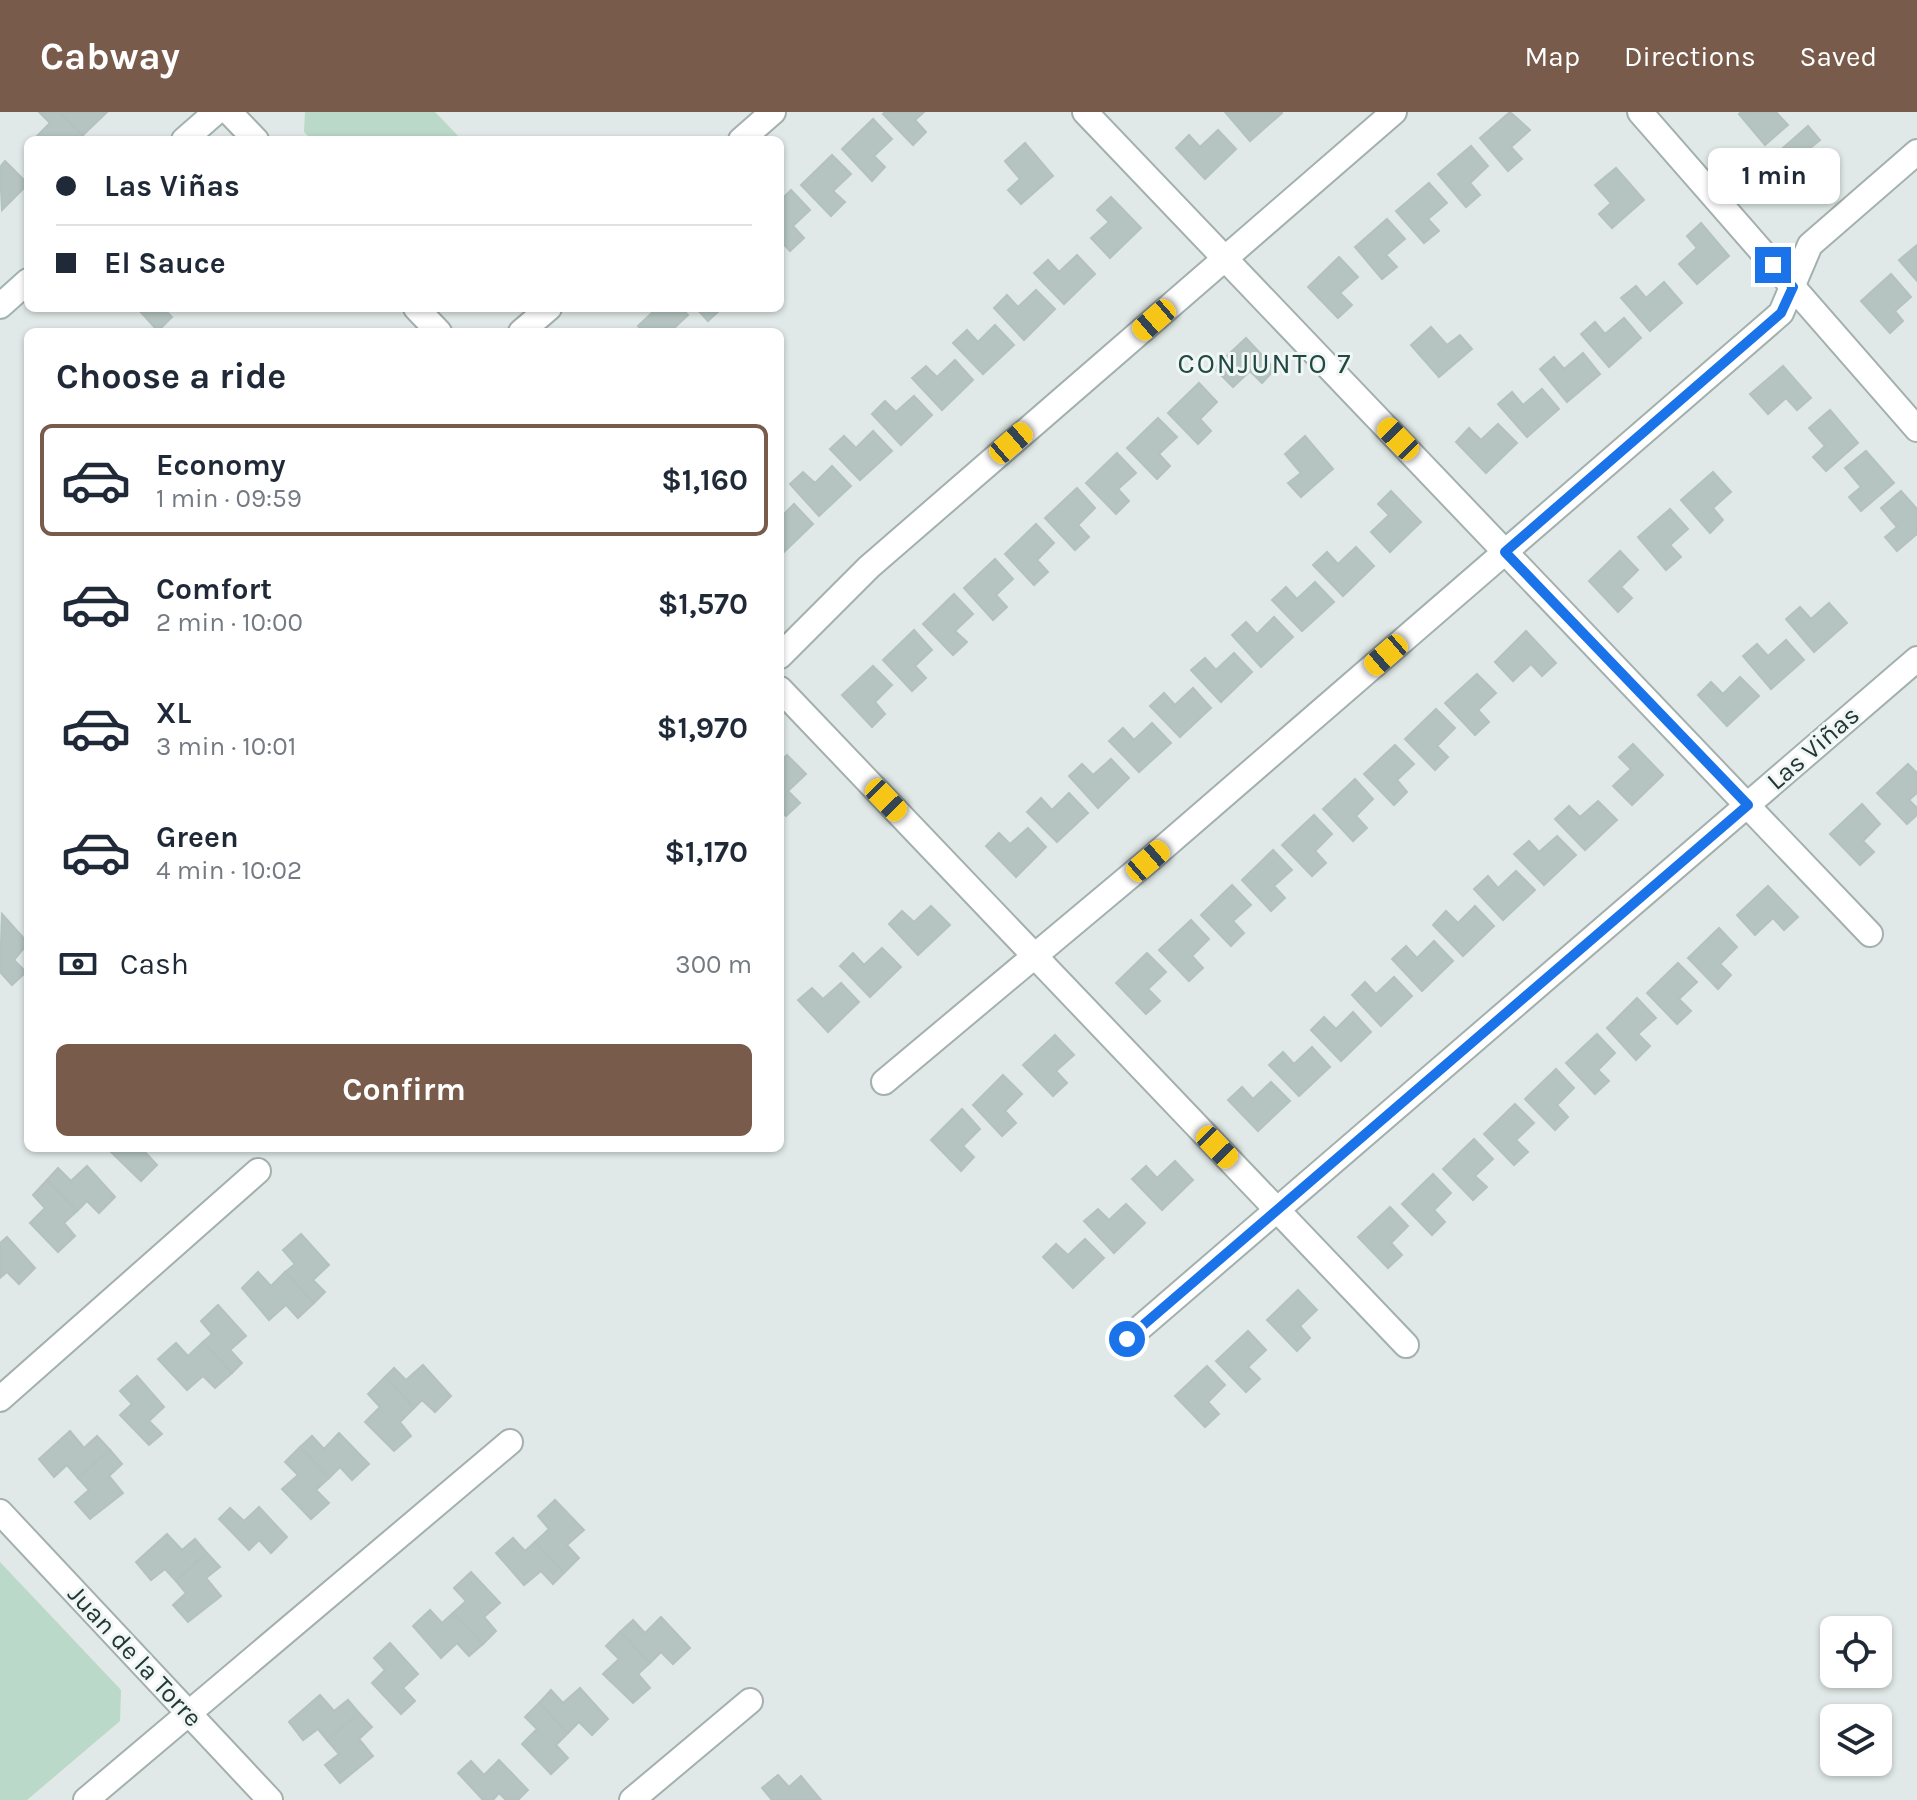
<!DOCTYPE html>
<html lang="en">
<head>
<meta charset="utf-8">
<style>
	:root { --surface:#fff; --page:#f6f6f7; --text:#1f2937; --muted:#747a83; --line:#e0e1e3; --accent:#785b4a }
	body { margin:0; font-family:Karla,sans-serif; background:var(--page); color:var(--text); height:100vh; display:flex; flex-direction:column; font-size:30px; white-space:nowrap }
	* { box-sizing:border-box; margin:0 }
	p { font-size:26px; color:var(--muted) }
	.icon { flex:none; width:44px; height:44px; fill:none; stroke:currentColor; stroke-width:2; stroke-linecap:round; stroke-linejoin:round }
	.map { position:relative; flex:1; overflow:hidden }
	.side { position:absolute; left:24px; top:216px; width:760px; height:824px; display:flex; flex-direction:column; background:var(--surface); border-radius:12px; box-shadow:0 2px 6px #0004 }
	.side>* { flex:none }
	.top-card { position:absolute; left:24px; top:24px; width:760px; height:176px; border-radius:12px; box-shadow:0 2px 6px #0004; display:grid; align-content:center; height:176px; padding:0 32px; background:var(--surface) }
	.buttons { position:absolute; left:1820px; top:1504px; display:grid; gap:16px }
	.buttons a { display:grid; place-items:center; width:72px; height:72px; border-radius:12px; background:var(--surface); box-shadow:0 2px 6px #0004; font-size:40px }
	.end { position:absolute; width:36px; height:36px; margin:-18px; border:10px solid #1a73e8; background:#fff; box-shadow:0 0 0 4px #fff }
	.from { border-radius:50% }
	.bubble { position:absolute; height:56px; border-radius:12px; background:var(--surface); box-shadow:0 2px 6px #0004; font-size:26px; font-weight:700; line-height:56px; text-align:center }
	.car { position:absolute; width:24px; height:48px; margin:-24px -12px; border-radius:10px; box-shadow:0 0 6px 2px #0007; background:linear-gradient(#f5c518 24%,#345 0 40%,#f5c518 0 76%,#345 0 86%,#f5c518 0) }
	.top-card b { display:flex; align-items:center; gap:28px; height:76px; font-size:30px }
	.top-card b+b { border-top:2px solid var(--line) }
	.top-card i { width:20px; height:20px; background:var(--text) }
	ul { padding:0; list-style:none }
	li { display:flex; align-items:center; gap:24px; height:112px; margin:0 16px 12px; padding:0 16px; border:4px solid transparent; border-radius:12px }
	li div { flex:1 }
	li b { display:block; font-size:30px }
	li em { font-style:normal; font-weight:700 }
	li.selected { border-color:var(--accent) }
	li>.icon { width:72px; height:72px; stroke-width:1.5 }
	h2 { padding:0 32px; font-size:36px; line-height:96px }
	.pay { display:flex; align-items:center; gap:20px; height:88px; padding:0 32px; font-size:30px }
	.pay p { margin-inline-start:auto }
	.button { display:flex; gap:16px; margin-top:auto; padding:16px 32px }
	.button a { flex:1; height:92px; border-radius:12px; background:var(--accent); color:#fff; font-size:32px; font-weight:700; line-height:92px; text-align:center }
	header { display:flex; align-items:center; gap:48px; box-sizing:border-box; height:112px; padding:0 40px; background:var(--accent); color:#fff }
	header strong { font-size:38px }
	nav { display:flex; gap:44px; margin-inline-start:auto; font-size:28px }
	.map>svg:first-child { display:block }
</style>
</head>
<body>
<header>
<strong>Cabway</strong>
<nav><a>Map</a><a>Directions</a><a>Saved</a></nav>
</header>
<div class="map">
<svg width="1917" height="1688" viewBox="0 0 1917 1688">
	<rect width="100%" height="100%" fill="#e0e9e7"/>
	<g fill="#bad9c8">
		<path d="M305,0H435L462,28H312L304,20Z"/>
		<path d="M0,1450L121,1578L120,1609L27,1688H0Z"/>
	</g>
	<g fill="#b5c4c0" stroke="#b3c2be" stroke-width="2">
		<path d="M39,0H60L83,23L78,28H37L35,26L50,11Z"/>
		<path d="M60,0H107L83,23Z"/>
		<path d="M885,0H924L915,8L926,20L913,33L883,2Z"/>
		<path d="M1225,0H1282V1L1250,29Z"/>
		<path d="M1510,0L1530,18L1511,35L1522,47L1508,59L1480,26Z"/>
		<path d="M1741,0H1776L1788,13L1765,33L1739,2Z"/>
		<path d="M873,7L892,27L874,44L885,55L872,69L842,37Z"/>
		<path d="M1808,14L1820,28L1809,37L1823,54L1801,73L1775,43Z"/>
		<path d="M1218,18L1236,37L1205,67L1176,36L1189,23L1200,35Z"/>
		<path d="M1025,31L1053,64L1021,92L1008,78L1020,67L1005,49Z"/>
		<path d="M1471,34L1488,54L1470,71L1480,83L1466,95L1438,62Z"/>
		<path d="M832,43L851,62L833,79L845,90L831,104L801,73Z"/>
		<path d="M5,49L28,72L2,98L0,55Z"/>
		<path d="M1616,56L1644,88L1612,116L1599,102L1611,91L1595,73Z"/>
		<path d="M1429,71L1447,91L1428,107L1439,119L1424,131L1396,99Z"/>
		<path d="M791,78L810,98L793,114L804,126L790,139L780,128V89Z"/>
		<path d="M1111,85L1141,116L1110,146L1091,126L1109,110L1097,98Z"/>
		<path d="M1387,107L1405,127L1386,143L1397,155L1382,167L1355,135Z"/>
		<path d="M1701,111L1729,144L1697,172L1679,152L1697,136L1687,124Z"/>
		<path d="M1917,133V169L1899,148Z"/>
		<path d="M1077,143L1095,162L1064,192L1034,161L1048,148L1059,160Z"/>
		<path d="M1339,145L1358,165L1340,181L1352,193L1338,206L1308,175Z"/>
		<path d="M1891,162L1911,185L1895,199L1903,209L1890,221L1861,189Z"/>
		<path d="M1664,170L1682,191L1650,219L1621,186L1636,174L1646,186Z"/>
		<path d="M1036,178L1055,197L1024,228L994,196L1007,183L1018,195Z"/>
		<path d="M137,196H163L172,205L158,219Z"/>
		<path d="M657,196H681L688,203L670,220H644L638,214Z"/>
		<path d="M696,196H722L708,209Z"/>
		<path d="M1624,206L1641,226L1609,255L1581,222L1595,210L1605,222Z"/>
		<path d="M995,213L1014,233L983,262L953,231L967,218L978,230Z"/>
		<path d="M1431,215L1447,233L1460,223L1472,237L1439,265L1411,233Z"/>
		<path d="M1246,226L1275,257L1262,271L1250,259L1233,275L1214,256Z"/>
		<path d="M1583,241L1600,262L1567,290L1540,257L1554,245L1564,257Z"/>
		<path d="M955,248L973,268L942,298L912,266L926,254L937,265Z"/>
		<path d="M1783,254L1811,286L1797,298L1786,286L1768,302L1750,282Z"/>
		<path d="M1199,271L1217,290L1200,307L1211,319L1198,332L1168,301Z"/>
		<path d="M1542,277L1559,297L1527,325L1498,292L1512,280L1523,293Z"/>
		<path d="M914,284L932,303L901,333L872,302L885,289L896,300Z"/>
		<path d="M1830,298L1858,331L1826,359L1813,345L1825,334L1809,316Z"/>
		<path d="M1158,306L1177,325L1159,342L1170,354L1157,367L1127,336Z"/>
		<path d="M1498,312L1517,331L1486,361L1456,330L1469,316L1481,328Z"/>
		<path d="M873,319L892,339L860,368L830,337L844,324L856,336Z"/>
		<path d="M1305,324L1333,357L1301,385L1288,371L1301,361L1285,342Z"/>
		<path d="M1866,339L1894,371L1861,399L1849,385L1861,375L1845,356Z"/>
		<path d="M1117,341L1136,361L1118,377L1129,389L1116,402L1086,371Z"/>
		<path d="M832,354L851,374L819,404L790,372L803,360L815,371Z"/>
		<path d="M1713,360L1731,380L1713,396L1723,408L1710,421L1681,388Z"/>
		<path d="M1077,376L1095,396L1078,413L1089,425L1075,438L1045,406Z"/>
		<path d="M1391,379L1421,410L1390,440L1371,420L1389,403L1378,392Z"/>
		<path d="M1901,379L1917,397V422L1897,439L1885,425L1897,415L1881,396Z"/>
		<path d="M794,392L813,412L782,442L780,406Z"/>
		<path d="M1670,397L1688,417L1670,433L1681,445L1666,458L1638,425Z"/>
		<path d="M1036,412L1054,431L1037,448L1048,460L1034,473L1005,442Z"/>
		<path d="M1356,435L1374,454L1343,484L1313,453L1327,440L1338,452Z"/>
		<path d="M1620,439L1638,458L1621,475L1632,486L1618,500L1589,469Z"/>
		<path d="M995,447L1013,467L996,483L1007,495L993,508L964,476Z"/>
		<path d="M1315,470L1334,490L1302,519L1272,488L1286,475L1297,487Z"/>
		<path d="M954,482L973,502L955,519L967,530L953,543L923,512Z"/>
		<path d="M1829,491L1847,511L1814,540L1786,507L1800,495L1811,507Z"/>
		<path d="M1274,505L1293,525L1261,555L1232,523L1246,510L1257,522Z"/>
		<path d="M914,518L932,538L915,554L926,566L912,579L883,548Z"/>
		<path d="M1526,519L1556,551L1542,564L1531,552L1513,569L1495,550Z"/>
		<path d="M1786,528L1804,548L1771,577L1743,544L1757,532L1768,544Z"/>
		<path d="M1234,541L1252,560L1221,590L1191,558L1205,546L1216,558Z"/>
		<path d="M873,554L892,573L875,590L885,602L872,615L842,583Z"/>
		<path d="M1477,562L1496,581L1478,598L1489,610L1475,623L1445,591Z"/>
		<path d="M1740,565L1759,584L1727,614L1698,583L1711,570L1723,582Z"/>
		<path d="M1193,576L1211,596L1180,625L1150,594L1164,581L1175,593Z"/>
		<path d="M1436,597L1455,616L1437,634L1448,645L1435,658L1405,627Z"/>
		<path d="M1152,611L1171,631L1139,660L1109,629L1123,616L1134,628Z"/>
		<path d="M1633,632L1663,663L1632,693L1613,674L1631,657L1619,645Z"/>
		<path d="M1395,633L1414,652L1397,668L1407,680L1394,693L1364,662Z"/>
		<path d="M787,643L806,662L788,679L800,691L786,704L780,698V650Z"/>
		<path d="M1111,647L1129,666L1098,696L1069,664L1082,652L1093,663Z"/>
		<path d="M1908,652L1917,661V681L1909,688L1917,696V703L1907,712L1877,681Z"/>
		<path d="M1355,667L1373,687L1356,704L1367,716L1353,729L1323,697Z"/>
		<path d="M1069,681L1088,701L1057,730L1027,700L1041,686L1052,698Z"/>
		<path d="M1598,689L1617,708L1585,738L1555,707L1569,694L1580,705Z"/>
		<path d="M1862,692L1880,712L1863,729L1874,740L1860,753L1830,722Z"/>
		<path d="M1314,703L1332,722L1315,739L1326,751L1312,764L1282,733Z"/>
		<path d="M1028,716L1046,735L1016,765L986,734L999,721L1010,732Z"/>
		<path d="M1557,724L1576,743L1544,773L1514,742L1529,729L1539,740Z"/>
		<path d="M1273,738L1292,758L1274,774L1285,786L1271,799L1242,768Z"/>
		<path d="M1516,759L1535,778L1503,808L1474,777L1488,764L1498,776Z"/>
		<path d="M1232,773L1251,793L1233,809L1244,821L1231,834L1201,803Z"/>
		<path d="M1768,774L1798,805L1784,818L1773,806L1755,823L1737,803Z"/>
		<path d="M931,794L950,813L918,843L889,812L902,799L914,810Z"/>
		<path d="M1475,794L1494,814L1463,844L1433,813L1446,799L1458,811Z"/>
		<path d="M2,802L28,831L14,848L26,860L12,873L0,860Z"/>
		<path d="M1191,808L1209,827L1192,844L1203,856L1189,869L1159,838Z"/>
		<path d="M1719,816L1737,835L1720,852L1731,863L1718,877L1688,846Z"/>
		<path d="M1434,829L1453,849L1422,879L1392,847L1406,834L1417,846Z"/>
		<path d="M882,836L901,855L870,885L840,854L853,841L864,853Z"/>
		<path d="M1147,841L1166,860L1148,877L1160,889L1146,902L1116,871Z"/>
		<path d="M1678,851L1697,870L1679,887L1691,899L1677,912L1647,881Z"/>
		<path d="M1394,865L1412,884L1381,914L1352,883L1365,870L1376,882Z"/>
		<path d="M841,871L859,890L828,920L798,888L812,876L823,887Z"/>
		<path d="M1637,886L1656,906L1638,922L1650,934L1636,948L1607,916Z"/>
		<path d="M1353,900L1371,920L1341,949L1311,918L1324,905L1336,917Z"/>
		<path d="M1597,922L1615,941L1598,958L1609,969L1595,982L1566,951Z"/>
		<path d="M1055,923L1074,943L1056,959L1067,971L1053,984L1023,953Z"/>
		<path d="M1312,935L1330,955L1299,984L1269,953L1283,940L1294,952Z"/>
		<path d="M1556,957L1574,976L1557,993L1568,1005L1555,1018L1525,987Z"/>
		<path d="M1003,963L1022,982L1005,999L1016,1011L1002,1024L973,993Z"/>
		<path d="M1271,970L1290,989L1258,1019L1228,988L1242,975L1253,987Z"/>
		<path d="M1515,992L1534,1011L1516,1028L1528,1040L1514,1053L1484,1022Z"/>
		<path d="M962,997L980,1017L963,1034L974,1045L961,1059L931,1028Z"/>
		<path d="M1474,1027L1493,1047L1475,1064L1487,1075L1473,1088L1443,1057Z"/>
		<path d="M115,1036H149L145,1040L157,1053L141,1069L111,1040Z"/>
		<path d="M1175,1049L1193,1068L1162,1098L1132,1067L1146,1054L1157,1066Z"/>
		<path d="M87,1054L115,1085L99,1101L87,1089L77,1099L47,1068L58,1056L71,1069Z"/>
		<path d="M1433,1062L1451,1081L1434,1098L1445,1110L1432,1123L1402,1092Z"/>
		<path d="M47,1068L77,1099L64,1111L75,1124L58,1140L30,1111L45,1096L33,1083Z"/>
		<path d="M1126,1092L1145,1111L1114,1141L1084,1109L1098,1097L1109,1108Z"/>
		<path d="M1390,1095L1408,1114L1391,1131L1402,1143L1388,1156L1358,1125Z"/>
		<path d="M301,1122L329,1153L313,1168L325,1180L314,1191L285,1160L295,1152L283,1138Z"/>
		<path d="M7,1125L35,1156L19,1172L7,1160L0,1166V1131Z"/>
		<path d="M1085,1127L1104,1146L1073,1176L1043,1145L1056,1132L1068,1143Z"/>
		<path d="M258,1160L271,1174L285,1160L314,1191L298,1206L286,1193L269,1208L242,1176Z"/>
		<path d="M1298,1178L1317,1198L1300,1214L1310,1226L1297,1239L1267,1208Z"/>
		<path d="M218,1193L246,1224L230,1238L242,1251L232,1261L203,1230L212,1222L201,1209Z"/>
		<path d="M1248,1219L1266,1238L1248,1255L1260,1267L1246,1280L1216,1249Z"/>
		<path d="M203,1230L232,1261L215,1276L203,1264L187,1278L158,1247L176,1231L188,1244Z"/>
		<path d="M423,1253L451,1284L435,1300L422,1288L414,1296L385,1265L394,1256L406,1268Z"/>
		<path d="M1207,1254L1225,1273L1208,1290L1219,1302L1205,1315L1175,1284Z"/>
		<path d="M137,1264L164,1295L149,1309L162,1322L149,1333L120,1303L132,1292L120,1279Z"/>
		<path d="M385,1265L414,1296L400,1310L411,1324L394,1339L365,1310L380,1295L368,1282Z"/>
		<path d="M70,1319L84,1336L97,1324L110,1338L78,1366L67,1353L54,1365L39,1347Z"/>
		<path d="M339,1321L369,1352L352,1368L340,1355L329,1366L300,1335L312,1324L324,1337Z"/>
		<path d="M300,1335L329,1366L316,1378L329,1391L311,1407L282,1377L298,1363L285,1350Z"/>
		<path d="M110,1338L122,1352L109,1364L123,1381L90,1407L75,1390L89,1378L78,1366Z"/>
		<path d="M555,1388L584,1418L567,1433L579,1446L564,1461L535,1430L549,1417L538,1404Z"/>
		<path d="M259,1395L287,1425L271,1441L259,1428L249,1438L219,1407L230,1396L244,1409Z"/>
		<path d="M167,1422L182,1438L195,1427L207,1441L176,1469L165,1457L151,1468L136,1450Z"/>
		<path d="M513,1426L525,1439L535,1430L564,1461L553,1472L541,1459L524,1473L496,1441Z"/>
		<path d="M207,1441L220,1455L206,1466L221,1484L188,1510L173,1493L186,1481L176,1469Z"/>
		<path d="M471,1460L500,1491L484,1505L496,1519L483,1532L453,1501L466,1489L454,1476Z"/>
		<path d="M430,1498L442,1511L453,1501L483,1532L469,1544L457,1531L441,1546L413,1514Z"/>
		<path d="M661,1505L690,1536L673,1552L661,1540L650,1551L620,1520L633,1508L645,1521Z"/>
		<path d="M620,1520L650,1551L638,1562L650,1576L633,1591L603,1562L619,1547L606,1534Z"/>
		<path d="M390,1531L418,1562L403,1576L415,1589L401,1602L372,1571L385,1558L374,1546Z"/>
		<path d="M580,1576L608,1607L592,1623L579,1610L568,1621L539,1591L551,1578L563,1591Z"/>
		<path d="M320,1583L334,1599L348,1588L359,1601L327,1628L318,1617L303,1628L289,1610Z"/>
		<path d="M539,1591L568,1621L556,1633L568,1646L551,1662L522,1632L537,1617L525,1605Z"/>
		<path d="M359,1601L372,1615L359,1627L373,1644L340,1671L325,1653L339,1642L327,1628Z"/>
		<path d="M499,1648L528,1678L518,1688H506L499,1681L493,1688H483L458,1661L471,1649L484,1663Z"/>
		<path d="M778,1663L789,1675L801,1664L821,1688H772L762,1676Z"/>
	</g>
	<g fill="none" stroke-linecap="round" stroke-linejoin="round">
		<g stroke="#a3b0ae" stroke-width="28">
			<g id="street">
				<path d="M229,0L256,28"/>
				<path d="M1085,0L1870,822"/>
				<path d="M1640,0L1917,317"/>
				<path d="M741,28L773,0"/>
				<path d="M416,196L439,220"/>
				<path d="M521,220L549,196"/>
				<path d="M780,544L869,455L1394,0"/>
				<path d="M780,577L1406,1233"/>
				<path d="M884,970L1148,749L1781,201L1810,133L1917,40"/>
				<path d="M1127,1227L1917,547"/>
				<path d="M0,1287L258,1059"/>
				<path d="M0,1400L270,1688"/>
				<path d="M86,1688L510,1330"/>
				<path d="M632,1688L750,1589"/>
			</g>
		</g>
		<g stroke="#a0b4b0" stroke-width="28">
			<g id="secondary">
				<path d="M184,28L216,0"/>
				<path d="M0,194L28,169"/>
			</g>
		</g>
		<use href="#street" stroke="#fff" stroke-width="24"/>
		<use href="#secondary" stroke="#fff" stroke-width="24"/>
	</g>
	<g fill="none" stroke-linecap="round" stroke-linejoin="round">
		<path stroke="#1a73e8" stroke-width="10" d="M1127,1227L1748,693L1505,440L1781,201L1793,175L1773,153"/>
	</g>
	<g text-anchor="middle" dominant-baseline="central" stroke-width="6" stroke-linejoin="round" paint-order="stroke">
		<g font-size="26" fill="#223836" stroke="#f0f6f4">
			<text transform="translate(1813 636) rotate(-41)">Las Viñas</text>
			<text transform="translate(135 1544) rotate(47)">Juan de la Torre</text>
		</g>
		<g font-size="28" letter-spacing="2" fill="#204845" stroke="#f0f6f4">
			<text x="1265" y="251">CONJUNTO 7</text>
		</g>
	</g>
</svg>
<div class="buttons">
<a><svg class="icon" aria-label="locate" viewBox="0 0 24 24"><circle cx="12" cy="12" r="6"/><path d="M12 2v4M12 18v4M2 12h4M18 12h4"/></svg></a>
<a><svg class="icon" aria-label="layers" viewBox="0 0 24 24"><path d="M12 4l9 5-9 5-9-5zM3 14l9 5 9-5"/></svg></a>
</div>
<i class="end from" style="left:1127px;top:1227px"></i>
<i class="end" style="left:1773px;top:153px"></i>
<div class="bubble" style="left:1708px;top:36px;width:132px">1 min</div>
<i class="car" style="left:1154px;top:208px;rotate:229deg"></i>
<i class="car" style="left:1398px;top:327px;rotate:316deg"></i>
<i class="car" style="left:1011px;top:331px;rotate:49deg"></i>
<i class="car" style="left:1386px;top:543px;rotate:229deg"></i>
<i class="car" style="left:886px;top:688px;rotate:136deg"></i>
<i class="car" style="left:1148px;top:749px;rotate:49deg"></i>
<i class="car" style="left:1217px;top:1035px;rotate:136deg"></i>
<div class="top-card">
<b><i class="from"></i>Las Viñas</b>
<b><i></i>El Sauce</b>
</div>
<section class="side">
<h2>Choose a ride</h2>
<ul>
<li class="selected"><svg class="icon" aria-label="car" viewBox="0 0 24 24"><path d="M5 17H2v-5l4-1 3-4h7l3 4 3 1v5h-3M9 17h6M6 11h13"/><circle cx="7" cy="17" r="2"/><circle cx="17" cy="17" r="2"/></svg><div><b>Economy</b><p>1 min · 09:59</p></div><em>$1,160</em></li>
<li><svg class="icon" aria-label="car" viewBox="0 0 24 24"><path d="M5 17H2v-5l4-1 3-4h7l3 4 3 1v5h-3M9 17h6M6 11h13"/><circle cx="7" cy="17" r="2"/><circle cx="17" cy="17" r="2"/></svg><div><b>Comfort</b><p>2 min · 10:00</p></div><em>$1,570</em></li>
<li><svg class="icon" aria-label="car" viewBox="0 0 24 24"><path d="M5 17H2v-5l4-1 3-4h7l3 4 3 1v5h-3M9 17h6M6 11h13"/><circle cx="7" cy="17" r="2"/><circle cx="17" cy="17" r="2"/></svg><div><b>XL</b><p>3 min · 10:01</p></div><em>$1,970</em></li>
<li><svg class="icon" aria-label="car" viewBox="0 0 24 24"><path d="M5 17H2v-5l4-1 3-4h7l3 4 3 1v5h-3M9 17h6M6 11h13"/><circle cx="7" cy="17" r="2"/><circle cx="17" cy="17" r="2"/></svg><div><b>Green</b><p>4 min · 10:02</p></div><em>$1,170</em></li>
</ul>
<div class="pay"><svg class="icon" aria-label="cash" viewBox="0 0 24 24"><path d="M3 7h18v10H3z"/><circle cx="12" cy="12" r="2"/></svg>Cash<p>300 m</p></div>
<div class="button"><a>Confirm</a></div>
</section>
</div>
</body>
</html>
